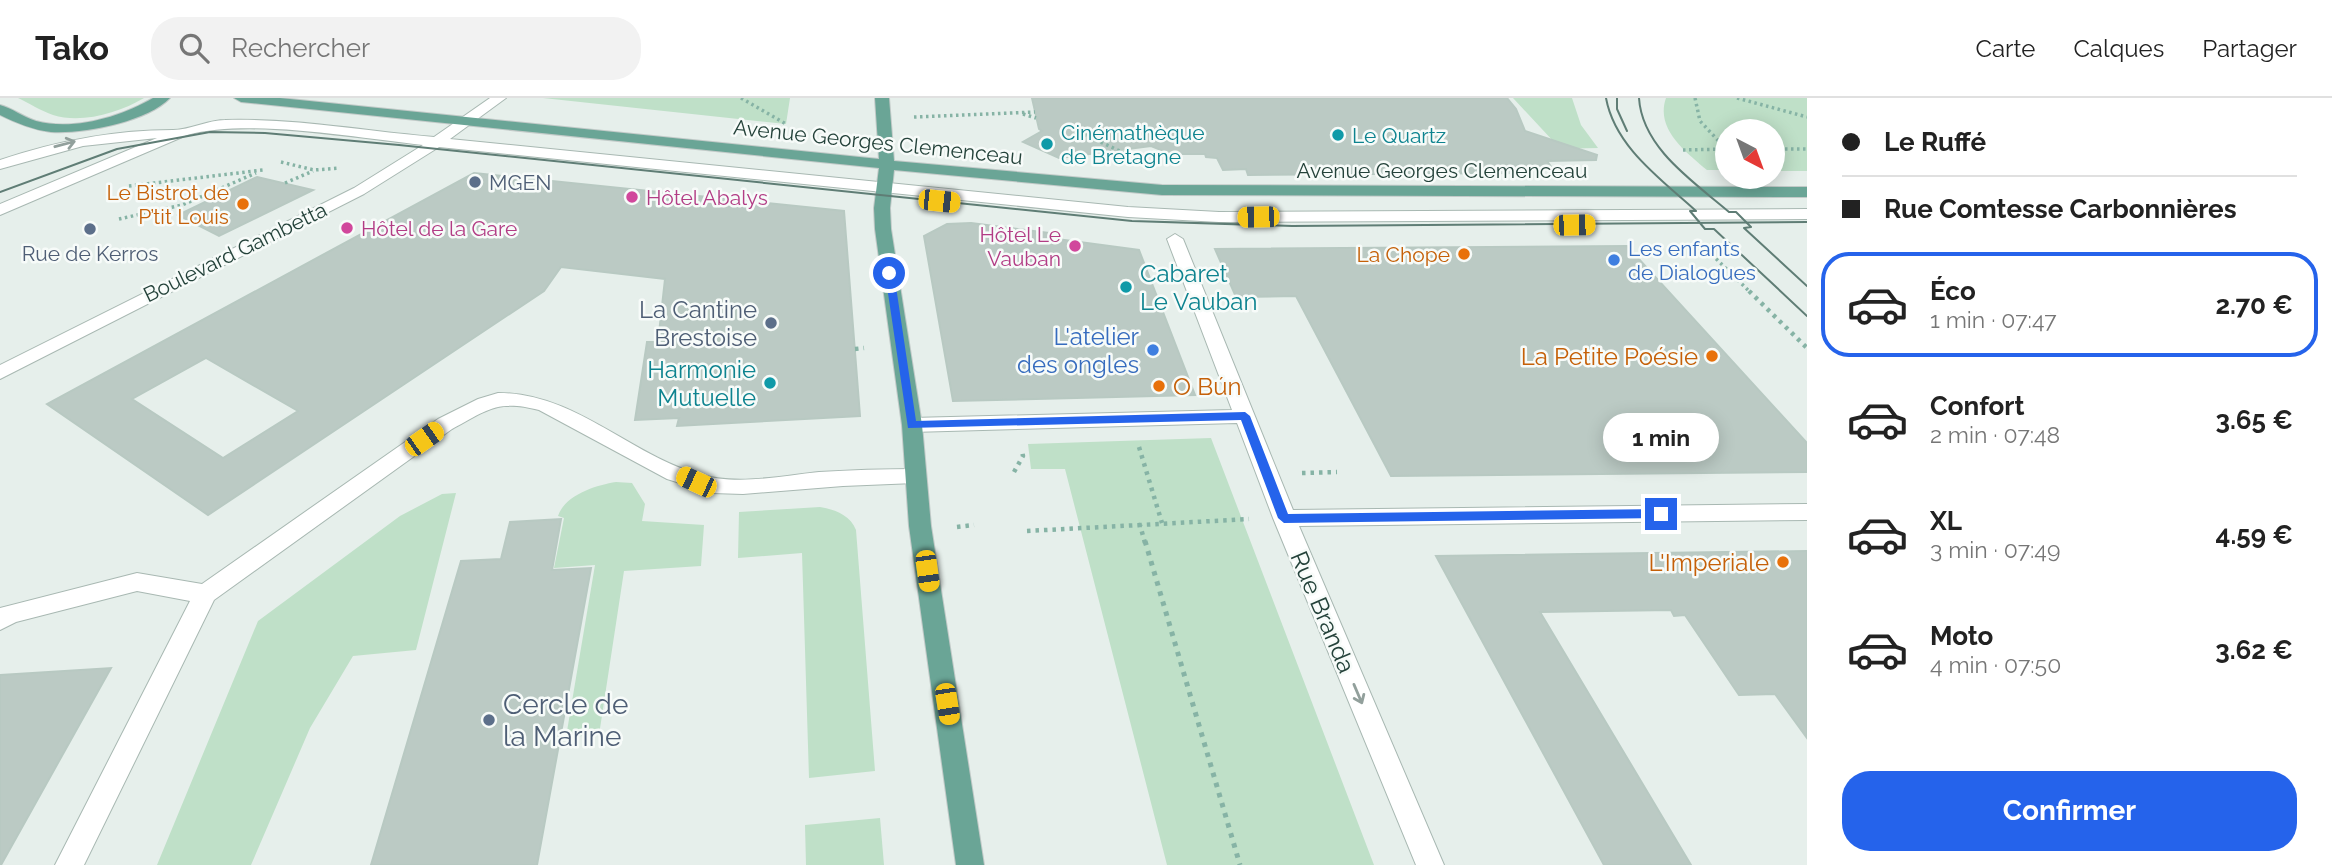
<!DOCTYPE html>
<html lang="fr">
<head>
<meta charset="utf-8">
<style>
	:root { --surface:#fff; --page:#f2f2f2; --text:#222; --muted:#767676; --line:#e0e0e0; --accent:#2563eb }
	body { margin:0; font-family:Raleway,sans-serif; background:var(--page); color:var(--text); height:100vh; display:flex; flex-direction:column; font-size:26px; white-space:nowrap }
	* { box-sizing:border-box; margin:0 }
	p { font-size:23px; color:var(--muted) }
	.icon { flex:none; width:38px; height:38px; fill:none; stroke:currentColor; stroke-width:2; stroke-linecap:round; stroke-linejoin:round }
	.map { position:relative; flex:1; overflow:hidden }
	.panel { display:flex; flex-direction:column; background:var(--surface); width:525px }
	.panel>* { flex:none }
	.hud { display:grid; align-content:center; height:154px; padding:0 35px; background:var(--surface) }
	.needle { width:46px; rotate:139deg }
	.buttons { position:absolute; left:1715px; top:21px; display:grid; gap:14px }
	.buttons a { display:grid; place-items:center; width:70px; height:70px; border-radius:50%; background:var(--surface); box-shadow:0 4px 18px #0003; font-size:35px }
	.end { position:absolute; width:32px; height:32px; margin:-16px; border:9px solid #2563eb; background:#fff; box-shadow:0 0 0 4px #fff }
	.from { border-radius:50% }
	.bubble { position:absolute; height:49px; border-radius:24px; background:var(--surface); box-shadow:0 4px 18px #0003; font-size:23px; font-weight:700; line-height:49px; text-align:center }
	.car { position:absolute; width:21px; height:42px; margin:-21px -10px; border-radius:9px; box-shadow:0 0 5px 2px #0007; background:linear-gradient(#f5c518 24%,#345 0 40%,#f5c518 0 76%,#345 0 86%,#f5c518 0) }
	.hud b { display:flex; align-items:center; gap:24px; height:66px; font-size:26px }
	.hud b+b { border-top:2px solid var(--line) }
	.hud i { width:18px; height:18px; background:var(--text) }
	ul { padding:0; list-style:none }
	li { display:flex; align-items:center; gap:21px; height:105px; margin:0 14px 10px; padding:0 21px; border:4px solid transparent; border-radius:28px }
	li div { flex:1 }
	li b { display:block; font-size:26px }
	li em { font-style:normal; font-weight:700 }
	li.current { border-color:var(--accent) }
	li>.icon { width:63px; height:63px; stroke-width:1.5 }
	.action { display:flex; gap:14px; margin-top:auto; padding:14px 35px }
	.action a { flex:1; height:80px; border-radius:28px; background:var(--accent); color:#fff; font-size:28px; font-weight:700; line-height:80px; text-align:center }
	header { display:flex; align-items:center; gap:42px; box-sizing:border-box; height:98px; padding:0 35px; background:var(--surface); border-bottom:2px solid var(--line) }
	header strong { font-size:33px }
	nav { display:flex; gap:38px; margin-inline-start:auto; font-size:24px }
	.search { width:490px; height:63px; background:var(--page); display:flex; align-items:center; gap:18px; box-sizing:border-box; padding:0 24px; border-radius:28px; color:var(--muted); font-size:26px }
	main { display:flex; flex:1; min-height:0 }
	.map>svg:first-child { display:block }
</style>
</head>
<body>
<header>
<strong>Tako</strong>
<div class="search"><svg class="icon" aria-label="search" viewBox="0 0 24 24"><circle cx="10" cy="10" r="6"/><path d="M15 15l6 6"/></svg>Rechercher</div>
<nav><a>Carte</a><a>Calques</a><a>Partager</a></nav>
</header>
<main>
<div class="map">
<svg width="1807" height="767" viewBox="0 0 1807 767">
	<rect width="100%" height="100%" fill="#e6efeb"/>
	<g fill="#bfe0c8">
		<path d="M18,0H144C119,15 81,26 53,17C41,13 29,5 18,0Z"/>
		<path d="M543,0H790L786,26Z"/>
		<path d="M1513,0H1572L1581,27L1598,50L1550,51L1554,44Z"/>
		<path d="M1666,0H1807V73H1773V33H1727V72H1707C1686,54 1655,31 1666,0Z"/>
		<path d="M1211,340L1374,767H1167L1065,371H1031L1028,346Z"/>
		<path d="M616,384L632,385L645,406L642,423L704,427L701,468L624,473L599,637L566,639L595,467L554,470L564,420L558,418C565,397 596,387 616,384Z"/>
		<path d="M456,395L416,552L353,558L310,630L251,767H157L258,523L400,418L442,396Z"/>
		<path d="M820,409C836,412 850,417 856,432L875,673L809,680L802,455L738,460L739,414Z"/>
		<path d="M880,720L884,767H806L805,727Z"/>
	</g>
	<g fill="#bbcac4" stroke="#b8c9c2" stroke-width="2" fill-rule="evenodd">
		<path d="M1032,0H1507L1516,11L1525,33L1597,57L1596,62L1547,63L1552,70H1508L1512,75L1248,77L1246,71L1223,72L1217,60L1206,59L1205,56H1171L1151,48L1059,60L1023,44L1042,33L1039,31Z"/>
		<path d="M474,75L844,113L860,318L677,328L679,320L635,322L647,244H658L665,181L561,169L544,193L208,417L47,306ZM206,260L298,313L223,360L132,301Z"/>
		<path d="M257,79L313,92L219,138L178,117Z"/>
		<path d="M971,125L1058,136L1057,141L1139,152L1195,297L953,303L924,138L947,126Z"/>
		<path d="M1627,148L1807,345V374L1391,378L1296,198L1236,199L1215,151Z"/>
		<path d="M561,421L552,472L591,470L537,767H371L461,463L501,461L510,424Z"/>
		<path d="M1807,453V640L1775,596L1739,597L1685,517L1674,518L1671,512L1540,514L1691,767H1604L1436,458Z"/>
		<path d="M111,570L1,767H0V577Z"/>
	</g>
	<g fill="none" stroke-linecap="round" stroke-linejoin="round">
		<g stroke="#a8b8b2" stroke-width="2">
			<g id="minor">
				<path d="M490,0H506L450,41L1128,109L1219,114L1807,111V121L1219,124L1128,119L439,49L364,96L0,281V267L354,90L423,47C356,40 250,20 187,37L0,117V106L157,40L83,48L0,71V62C57,43 113,32 173,32C190,32 208,22 225,22C294,20 365,33 434,39Z"/>
				<path d="M1175,136L1183,141L1293,412L1807,406V422L1299,428L1444,767H1416L1273,420L1237,325L912,334L905,332L902,327L905,322L912,320L1232,312L1167,141Z"/>
				<path d="M498,295C575,295 627,355 698,376C736,388 780,378 819,374C851,372 883,371 915,371L922,373L925,378L922,383L915,385L843,388L743,396L712,395L667,381L539,312C498,301 487,312 452,331L214,502L84,767H55L190,503L137,493L16,524L0,532V510L137,475L202,486L438,321L478,301Z"/>
			</g>
		</g>
		<g stroke="#c2cac8" stroke-width="2">
			<g id="major">
				<path d="M153,0H170C147,24 83,36 51,34C33,32 16,25 0,17V7C12,10 23,19 36,23C73,33 121,19 153,0Z"/>
				<path d="M234,0H280L879,61L875,0H889L894,63L1162,87L1807,89V99L1162,97L894,72L890,110L891,131L922,327L931,428L984,767H956L909,428L902,327L875,131L874,110L879,70L241,4Z"/>
			</g>
		</g>
		<g stroke="#86b3a5" stroke-width="3.5" stroke-dasharray="2.5 3.5" stroke-linecap="butt">
			<path d="M741,0L786,26"/>
			<path d="M1695,0L1700,23L1727,52"/>
			<path d="M1737,0L1807,19"/>
			<path d="M1023,16L1036,20"/>
			<path d="M914,19L1035,14"/>
			<path d="M1079,34L1137,61"/>
			<path d="M1773,51H1807"/>
			<path d="M1683,52L1727,51"/>
			<path d="M281,64L314,72L340,70"/>
			<path d="M285,85L313,73"/>
			<path d="M129,88L263,72"/>
			<path d="M119,121L182,107L256,75"/>
			<path d="M1699,144L1750,194"/>
		</g>
		<g stroke="#86b3a5" stroke-width="4.5" stroke-dasharray="3.5 5" stroke-linecap="butt">
			<path d="M1749,193L1807,250"/>
			<path d="M855,251L864,250"/>
			<path d="M1139,349L1162,425"/>
			<path d="M1014,374L1023,358L1022,353"/>
			<path d="M1302,375L1337,374"/>
			<path d="M957,429L974,427"/>
			<path d="M1027,433L1140,427"/>
			<path d="M1145,445L1140,427L1249,421"/>
		</g>
		<path stroke="#86b3a5" stroke-width="5" stroke-dasharray="4.5 6" stroke-linecap="butt" d="M1145,443L1240,767"/>
		<use href="#minor" fill="#fff" fill-rule="evenodd"/>
		<use href="#major" fill="#6aa596" fill-rule="evenodd"/>
		<g stroke="#5f7d75" stroke-width="2">
			<path d="M1606,0C1615,49 1661,81 1696,113H1690L1705,131H1714L1807,218"/>
			<path d="M1617,0V11L1627,33"/>
			<path d="M1639,0C1642,50 1694,84 1729,114H1736L1751,129L1744,130L1807,188"/>
			<path d="M0,94L117,51L210,34L265,35L399,47L1132,123L1292,128L1807,124"/>
		</g>
	</g>
	<defs><path id="oneway-shaft" d="M-6 0H5M1.5-3L5.5 0L1.5 3" fill="none" stroke-width="1.6" stroke-linecap="round" stroke-linejoin="round" transform="scale(1.75)"/></defs>
	<g stroke="#92a09c">
		<use href="#oneway-shaft" transform="translate(65 46) rotate(-15)"/>
		<use href="#oneway-shaft" transform="translate(1358 596) rotate(67)"/>
	</g>
	<path fill="#2563eb" d="M889,172L894,175L916,323L1245,314L1250,318L1288,416L1661,411L1667,416L1661,420L1284,425L1278,420L1241,322L908,330L885,175Z"/>
	<g fill="#0f9aa8" stroke="#f7fbf9" stroke-width="2.5">
		<circle cx="1338" cy="37" r="7"/>
		<circle cx="1047" cy="46" r="7"/>
		<circle cx="1126" cy="189" r="7"/>
		<circle cx="770" cy="285" r="7"/>
	</g>
	<g fill="#5c6f8a" stroke="#f7fbf9" stroke-width="2.5">
		<circle cx="475" cy="84" r="7"/>
		<circle cx="90" cy="131" r="7"/>
		<circle cx="771" cy="225" r="7"/>
		<circle cx="489" cy="622" r="7"/>
	</g>
	<g fill="#d1479c" stroke="#f7fbf9" stroke-width="2.5">
		<circle cx="632" cy="99" r="7"/>
		<circle cx="347" cy="130" r="7"/>
		<circle cx="1075" cy="148" r="7"/>
	</g>
	<g fill="#e8710a" stroke="#f7fbf9" stroke-width="2.5">
		<circle cx="243" cy="106" r="7"/>
		<circle cx="1464" cy="156" r="7"/>
		<circle cx="1712" cy="258" r="7"/>
		<circle cx="1159" cy="288" r="7"/>
		<circle cx="1783" cy="464" r="7"/>
	</g>
	<g fill="#3f7fe0" stroke="#f7fbf9" stroke-width="2.5">
		<circle cx="1614" cy="162" r="7"/>
		<circle cx="1153" cy="252" r="7"/>
	</g>
	<g text-anchor="middle" dominant-baseline="central" stroke-width="5" stroke-linejoin="round" paint-order="stroke">
		<g font-size="21" fill="#0d838f" stroke="#f7fbf9" text-anchor="start">
			<text x="1061" y="34">Cinémathèque<tspan x="1061" dy="24">de Bretagne</tspan></text>
			<text x="1352" y="37">Le Quartz</text>
		</g>
		<g font-size="21" fill="#24423a" stroke="#f7fbf9">
			<text transform="translate(878 44) rotate(6)">Avenue Georges Clemenceau</text>
			<text x="1442" y="72">Avenue Georges Clemenceau</text>
			<text transform="translate(235 154) rotate(-26)">Boulevard Gambetta</text>
		</g>
		<g font-size="21" fill="#4e5e75" stroke="#f7fbf9" text-anchor="start">
			<text x="489" y="84">MGEN</text>
			<text x="90" y="155" text-anchor="middle">Rue de Kerros</text>
		</g>
		<g font-size="21" fill="#c56008" stroke="#f7fbf9" text-anchor="end">
			<text x="229" y="94">Le Bistrot de<tspan x="229" dy="24">P’tit Louis</tspan></text>
			<text x="1450" y="156">La Chope</text>
		</g>
		<g font-size="21" fill="#b23c85" stroke="#f7fbf9" text-anchor="start">
			<text x="646" y="99">Hôtel Abalys</text>
			<text x="361" y="130">Hôtel de la Gare</text>
			<text x="1061" y="136" text-anchor="end">Hôtel Le<tspan x="1061" dy="24">Vauban</tspan></text>
		</g>
		<g font-size="21" fill="#366cbe" stroke="#f7fbf9" text-anchor="start">
			<text x="1628" y="150">Les enfants<tspan x="1628" dy="24">de Dialogues</tspan></text>
		</g>
		<g font-size="24" fill="#0d838f" stroke="#f7fbf9" text-anchor="start">
			<text x="1140" y="175">Cabaret<tspan x="1140" dy="28">Le Vauban</tspan></text>
			<text x="756" y="271" text-anchor="end">Harmonie<tspan x="756" dy="28">Mutuelle</tspan></text>
		</g>
		<g font-size="24" fill="#4e5e75" stroke="#f7fbf9" text-anchor="end">
			<text x="757" y="211">La Cantine<tspan x="757" dy="28">Brestoise</tspan></text>
		</g>
		<g font-size="24" fill="#366cbe" stroke="#f7fbf9" text-anchor="end">
			<text x="1139" y="238">L'atelier<tspan x="1139" dy="28">des ongles</tspan></text>
		</g>
		<g font-size="24" fill="#c56008" stroke="#f7fbf9" text-anchor="end">
			<text x="1698" y="258">La Petite Poésie</text>
			<text x="1173" y="288" text-anchor="start">O Bún</text>
			<text x="1769" y="464">L'Imperiale</text>
		</g>
		<g font-size="24" fill="#24423a" stroke="#f7fbf9">
			<text transform="translate(1323 514) rotate(67)">Rue Branda</text>
		</g>
		<g font-size="28" fill="#4e5e75" stroke="#f7fbf9" text-anchor="start">
			<text x="503" y="606">Cercle de<tspan x="503" dy="32">la Marine</tspan></text>
		</g>
	</g>
</svg>
<div class="buttons">
<a><svg class="needle" viewBox="-14 -14 28 28"><path d="M0-13l5 13h-10z" fill="#e53935"/><path d="M0 13l5-13h-10z" fill="#767676"/></svg></a>
</div>
<i class="end from" style="left:889px;top:175px"></i>
<i class="end" style="left:1661px;top:416px"></i>
<div class="bubble" style="left:1603px;top:315px;width:116px">1 min</div>
<i class="car" style="left:939px;top:103px;rotate:96deg"></i>
<i class="car" style="left:1258px;top:119px;rotate:269deg"></i>
<i class="car" style="left:1574px;top:127px;rotate:89deg"></i>
<i class="car" style="left:424px;top:341px;rotate:55deg"></i>
<i class="car" style="left:696px;top:384px;rotate:295deg"></i>
<i class="car" style="left:927px;top:473px;rotate:172deg"></i>
<i class="car" style="left:947px;top:606px;rotate:171deg"></i>
</div>
<section class="panel">
<div class="hud">
<b><i class="from"></i>Le Ruffé</b>
<b><i></i>Rue Comtesse Carbonnières</b>
</div>
<ul>
<li class="current"><svg class="icon" aria-label="car" viewBox="0 0 24 24"><path d="M5 17H2v-5l4-1 3-4h7l3 4 3 1v5h-3M9 17h6M6 11h13"/><circle cx="7" cy="17" r="2"/><circle cx="17" cy="17" r="2"/></svg><div><b>Éco</b><p>1 min · 07:47</p></div><em>2.70 €</em></li>
<li><svg class="icon" aria-label="car" viewBox="0 0 24 24"><path d="M5 17H2v-5l4-1 3-4h7l3 4 3 1v5h-3M9 17h6M6 11h13"/><circle cx="7" cy="17" r="2"/><circle cx="17" cy="17" r="2"/></svg><div><b>Confort</b><p>2 min · 07:48</p></div><em>3.65 €</em></li>
<li><svg class="icon" aria-label="car" viewBox="0 0 24 24"><path d="M5 17H2v-5l4-1 3-4h7l3 4 3 1v5h-3M9 17h6M6 11h13"/><circle cx="7" cy="17" r="2"/><circle cx="17" cy="17" r="2"/></svg><div><b>XL</b><p>3 min · 07:49</p></div><em>4.59 €</em></li>
<li><svg class="icon" aria-label="car" viewBox="0 0 24 24"><path d="M5 17H2v-5l4-1 3-4h7l3 4 3 1v5h-3M9 17h6M6 11h13"/><circle cx="7" cy="17" r="2"/><circle cx="17" cy="17" r="2"/></svg><div><b>Moto</b><p>4 min · 07:50</p></div><em>3.62 €</em></li>
</ul>
<div class="action"><a>Confirmer</a></div>
</section>
</main>
</body>
</html>
